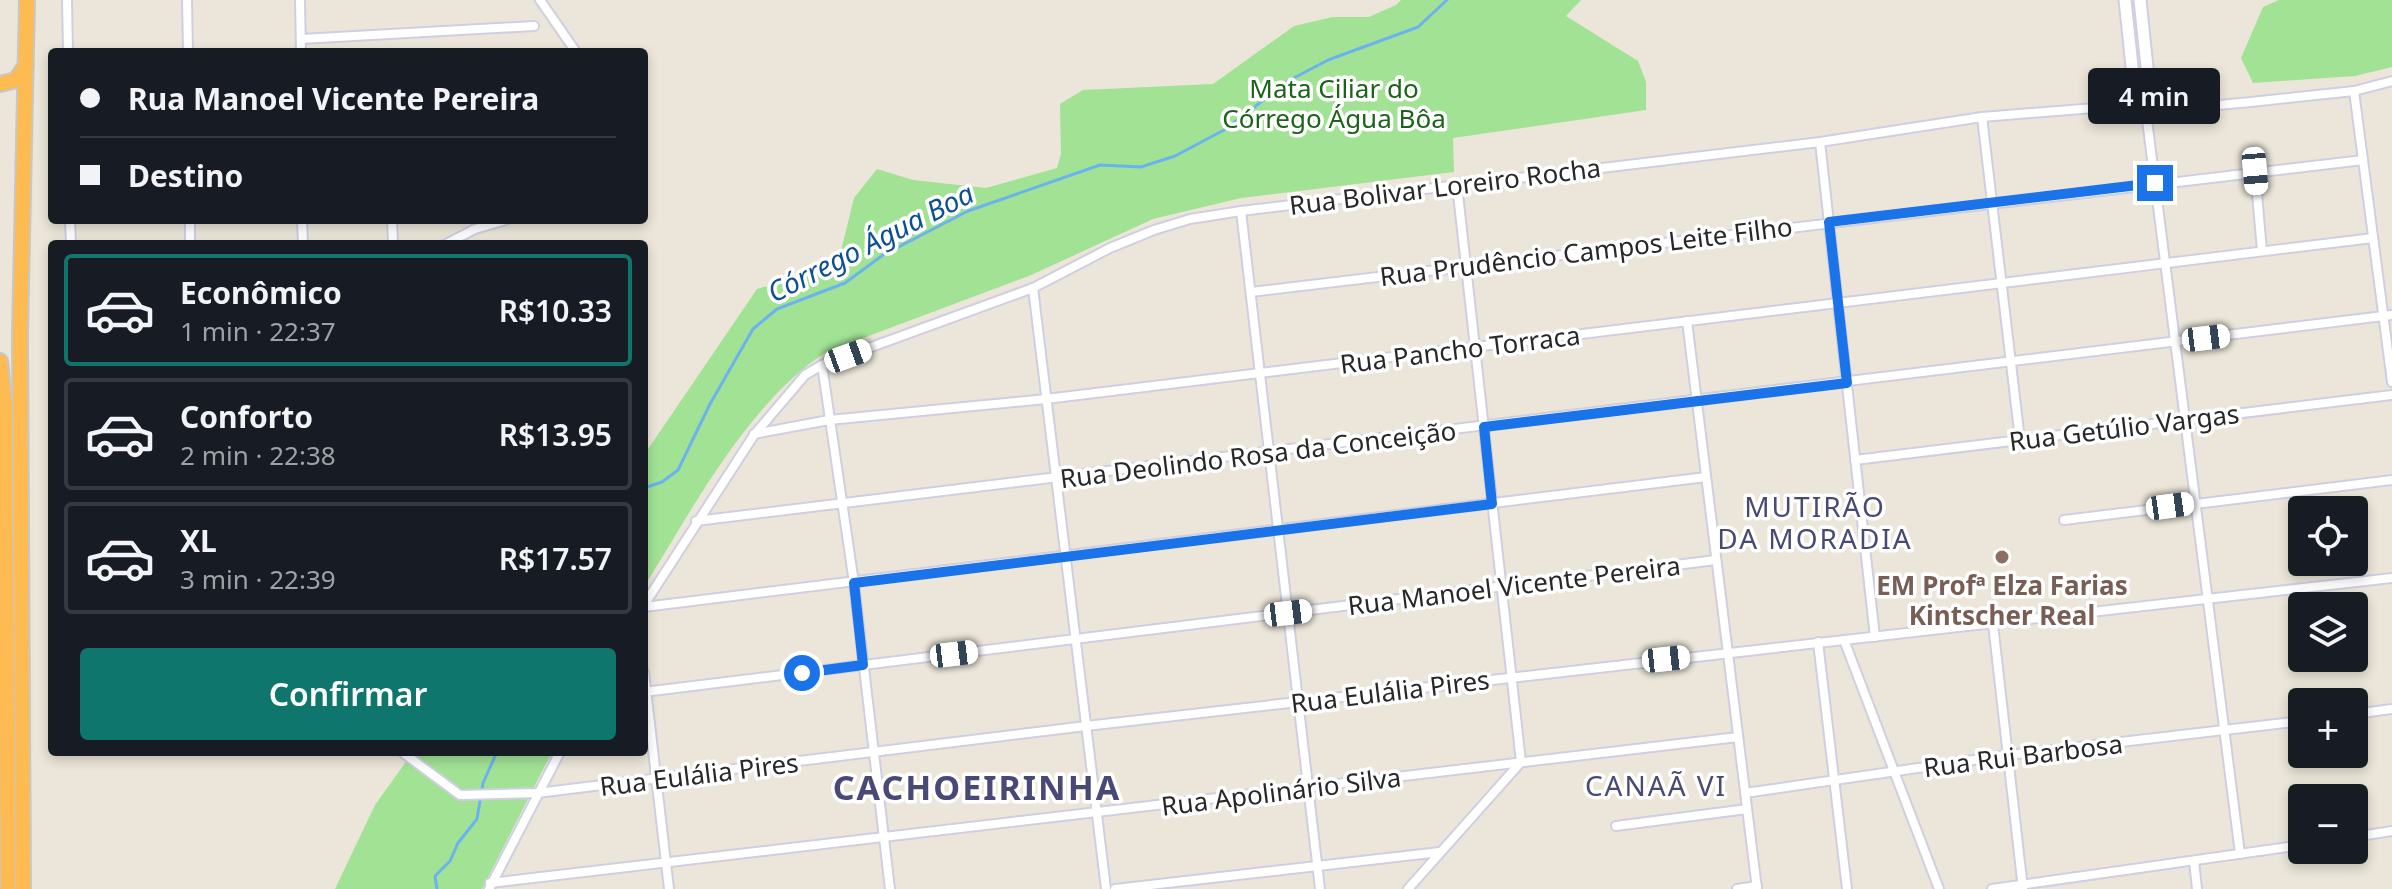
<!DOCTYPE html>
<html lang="pt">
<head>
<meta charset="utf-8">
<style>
	:root { --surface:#171b24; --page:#20242c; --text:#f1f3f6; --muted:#9ea1a6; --line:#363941; --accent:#0f766e }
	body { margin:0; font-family:"Noto Sans",sans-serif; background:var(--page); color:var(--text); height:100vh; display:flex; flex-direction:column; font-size:30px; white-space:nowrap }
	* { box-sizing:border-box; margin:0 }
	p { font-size:26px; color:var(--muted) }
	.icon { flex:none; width:44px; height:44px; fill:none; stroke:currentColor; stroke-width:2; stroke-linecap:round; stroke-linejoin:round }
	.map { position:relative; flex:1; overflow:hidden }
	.drawer { position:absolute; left:48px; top:240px; width:600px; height:516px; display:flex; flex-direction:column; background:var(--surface); border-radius:8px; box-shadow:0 4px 12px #0003 }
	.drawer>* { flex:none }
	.hud { position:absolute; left:48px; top:48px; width:600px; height:176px; border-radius:8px; box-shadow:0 4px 12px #0003; display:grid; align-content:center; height:176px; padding:0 32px; background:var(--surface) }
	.controls { position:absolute; left:2288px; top:496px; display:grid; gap:16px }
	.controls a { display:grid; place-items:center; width:80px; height:80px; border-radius:8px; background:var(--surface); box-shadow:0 4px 12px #0003; font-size:40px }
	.end { position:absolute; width:36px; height:36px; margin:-18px; border:10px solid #1a73e8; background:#fff; box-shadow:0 0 0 4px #fff }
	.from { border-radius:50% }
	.bubble { position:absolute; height:56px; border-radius:8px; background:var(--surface); box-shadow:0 4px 12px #0003; font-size:26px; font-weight:600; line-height:56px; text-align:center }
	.car { position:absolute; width:24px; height:48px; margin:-24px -12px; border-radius:10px; box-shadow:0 0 6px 2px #0007; background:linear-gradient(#fff 24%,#345 0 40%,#fff 0 76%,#345 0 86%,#fff 0) }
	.hud b { display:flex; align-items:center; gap:28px; height:76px; font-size:30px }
	.hud b+b { border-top:2px solid var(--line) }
	.hud i { width:20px; height:20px; background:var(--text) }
	ul { padding:14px 0 0; list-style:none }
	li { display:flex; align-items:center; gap:24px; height:112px; margin:0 16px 12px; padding:0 16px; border:4px solid var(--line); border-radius:8px }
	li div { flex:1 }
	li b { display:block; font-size:30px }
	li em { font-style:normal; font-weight:600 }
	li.current { border-color:var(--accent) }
	li>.icon { width:72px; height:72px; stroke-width:1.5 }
	.cta { display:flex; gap:16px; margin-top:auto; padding:16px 32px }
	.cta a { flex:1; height:92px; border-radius:8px; background:var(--accent); color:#fff; font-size:32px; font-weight:600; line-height:92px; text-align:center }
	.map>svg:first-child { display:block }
</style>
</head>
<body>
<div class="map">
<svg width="2392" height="889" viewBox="0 0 2392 889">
	<rect width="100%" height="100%" fill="#ebe6d9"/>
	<g fill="#a1e295">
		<path d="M1401,0H1581L1566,16L1638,61L1646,82V110L1453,138L1454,172L1241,198L1153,219L1029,276L826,352C748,403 693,508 644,587V455L757,289L821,271L841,251L854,198L877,169L913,180L986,188L1057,168L1061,154L1060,104L1083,90L1213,84L1294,26L1333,17H1369L1396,5Z"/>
		<path d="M2279,0H2392V67L2355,76L2253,83L2241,58L2263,7Z"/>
		<path d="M413,752H552L482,889H335L375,805Z"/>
	</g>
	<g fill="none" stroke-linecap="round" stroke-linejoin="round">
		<g stroke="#6bb3ee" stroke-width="3">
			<path d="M644,488L662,482L678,470L710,404L753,329L777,309L845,283L883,255L968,211L1100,165L1141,167L1175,156L1226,129L1288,81L1328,60L1418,27L1447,0"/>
			<path d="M437,889L435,876L450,861L458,843L477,819L483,783L497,752"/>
		</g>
		<g stroke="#cfcfe1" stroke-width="12">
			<g id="street">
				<path d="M67,0L68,52"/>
				<path d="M187,0L188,52"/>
				<path d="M300,0L301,52"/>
				<path d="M540,0L576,52"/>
				<path d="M301,39L534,26"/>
				<path d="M2354,91L2392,382"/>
				<path d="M2145,104L2240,854"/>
				<path d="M1982,117L2020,440"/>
				<path d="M1820,142L1875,637"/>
				<path d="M2255,171L2262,251"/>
				<path d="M1241,211L1320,889"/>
				<path d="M70,220L71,244"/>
				<path d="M302,220L303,244"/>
				<path d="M392,220L393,244"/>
				<path d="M190,244V220"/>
				<path d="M446,244L475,229L506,220"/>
				<path d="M1033,288L1106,889"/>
				<path d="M1251,292L2363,160"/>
				<path d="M1687,321L1757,889"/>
				<path d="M822,365L854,583L890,889"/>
				<path d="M754,434L829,420L1046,399L2373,238"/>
				<path d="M1855,460L2392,395"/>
				<path d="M2064,520L2392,480"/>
				<path d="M696,521L2392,315"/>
				<path d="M644,605L754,435L805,375L822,365L1033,288L1110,248L1154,230L1190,219L1241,211L1820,142L1982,117L2145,104L2175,109L2251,102L2354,91L2392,81"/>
				<path d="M644,607L1706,477"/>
				<path d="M1993,624L2023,889"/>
				<path d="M1844,640L1939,889"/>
				<path d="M1818,642L1847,889"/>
				<path d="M644,672L669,889"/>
				<path d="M644,692L1716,560"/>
				<path d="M2354,714L2392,709"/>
				<path d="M402,752L460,795L537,793L1086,726L2392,578"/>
				<path d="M1745,793L2008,755L2302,721"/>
				<path d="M1616,826L1747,809"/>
				<path d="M2354,837L2392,831"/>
				<path d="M2194,861L2197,889"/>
				<path d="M490,883L1738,737"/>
				<path d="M489,889L560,752"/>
				<path d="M1115,889L1440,852"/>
				<path d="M1408,889L1521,762L1457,185"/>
				<path d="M1737,889L1757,886"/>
				<path d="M1992,889L2302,845"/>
			</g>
		</g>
		<g stroke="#cfcfe1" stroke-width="15">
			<g id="secondary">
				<path d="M2125,0L2136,104"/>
				<path d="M2140,0L2151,105"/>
			</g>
		</g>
		<g stroke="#c7c7c7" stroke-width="18">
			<g id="highway">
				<path d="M0,84L16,80L26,65"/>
				<path d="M0,361L5,407L8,889"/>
				<path d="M23,889L20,334L27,0"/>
			</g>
		</g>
		<use href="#street" stroke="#fff" stroke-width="8"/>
		<use href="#secondary" stroke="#fff" stroke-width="11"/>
		<use href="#highway" stroke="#fdbb52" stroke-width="14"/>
	</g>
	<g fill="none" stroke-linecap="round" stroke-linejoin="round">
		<path stroke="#1a73e8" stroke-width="10" d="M802,673L863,665L854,583L1492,504L1484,427L1847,383L1829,222L2155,183"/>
	</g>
	<circle fill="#8d6e63" stroke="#fff" stroke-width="3" cx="2002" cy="557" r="8"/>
	<g text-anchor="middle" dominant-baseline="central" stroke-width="7" stroke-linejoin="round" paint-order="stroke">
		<g font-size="26" fill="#1b6419" stroke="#fff">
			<text x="1334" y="88">Mata Ciliar do<tspan x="1334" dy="30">Córrego Água Bôa</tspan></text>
		</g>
		<g font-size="26" fill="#282828" stroke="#fff">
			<text transform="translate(1445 186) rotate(-7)">Rua Bolivar Loreiro Rocha</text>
			<text transform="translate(1586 251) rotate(-7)">Rua Prudêncio Campos Leite Filho</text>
			<text transform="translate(1460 349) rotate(-7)">Rua Pancho Torraca</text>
			<text transform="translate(2124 427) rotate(-7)">Rua Getúlio Vargas</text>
			<text transform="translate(1258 454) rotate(-7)">Rua Deolindo Rosa da Conceição</text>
			<text transform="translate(1514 585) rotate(-7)">Rua Manoel Vicente Pereira</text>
			<text transform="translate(1390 691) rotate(-7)">Rua Eulália Pires</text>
			<text transform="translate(2023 755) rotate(-7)">Rua Rui Barbosa</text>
			<text transform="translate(699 774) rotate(-7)">Rua Eulália Pires</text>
			<text transform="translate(1281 791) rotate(-7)">Rua Apolinário Silva</text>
		</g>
		<g font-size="26" font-weight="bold" fill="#785e54" stroke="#fff">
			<text x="2002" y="585">EM Profª Elza Farias<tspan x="2002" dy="30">Kintscher Real</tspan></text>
		</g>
		<g font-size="28" font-style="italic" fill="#0d4f96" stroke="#fff">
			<text transform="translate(870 242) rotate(-27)">Córrego Água Boa</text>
		</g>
		<g font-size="28" letter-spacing="2" fill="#494978" stroke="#fff">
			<text x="1815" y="506">MUTIRÃO<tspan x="1815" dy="32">DA MORADIA</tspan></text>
			<text x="1656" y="785">CANAÃ VI</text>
		</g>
		<g font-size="34" font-weight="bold" letter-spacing="2" fill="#494978" stroke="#fff">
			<text x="977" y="787">CACHOEIRINHA</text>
		</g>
	</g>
</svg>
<div class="controls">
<a><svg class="icon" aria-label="locate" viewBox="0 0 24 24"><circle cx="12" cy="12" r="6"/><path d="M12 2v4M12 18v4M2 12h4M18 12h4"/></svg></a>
<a><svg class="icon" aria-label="layers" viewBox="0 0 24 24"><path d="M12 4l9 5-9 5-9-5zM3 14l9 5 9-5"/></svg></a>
<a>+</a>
<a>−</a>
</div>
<i class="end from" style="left:802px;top:673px"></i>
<i class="end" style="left:2155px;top:183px"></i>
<div class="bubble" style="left:2088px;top:68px;width:132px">4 min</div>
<i class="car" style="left:2255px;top:171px;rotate:175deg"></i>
<i class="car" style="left:2206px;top:338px;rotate:83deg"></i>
<i class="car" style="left:848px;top:356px;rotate:70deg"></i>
<i class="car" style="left:2170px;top:506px;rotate:82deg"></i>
<i class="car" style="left:1288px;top:613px;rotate:83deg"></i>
<i class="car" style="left:954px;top:654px;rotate:83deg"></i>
<i class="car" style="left:1666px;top:659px;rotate:84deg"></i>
<div class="hud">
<b><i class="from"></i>Rua Manoel Vicente Pereira</b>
<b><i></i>Destino</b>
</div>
<section class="drawer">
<ul>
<li class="current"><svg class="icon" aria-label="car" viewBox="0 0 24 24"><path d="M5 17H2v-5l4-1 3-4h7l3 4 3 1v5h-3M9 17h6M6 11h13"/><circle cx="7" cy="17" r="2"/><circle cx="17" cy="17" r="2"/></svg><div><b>Econômico</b><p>1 min · 22:37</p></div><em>R$10.33</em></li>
<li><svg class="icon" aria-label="car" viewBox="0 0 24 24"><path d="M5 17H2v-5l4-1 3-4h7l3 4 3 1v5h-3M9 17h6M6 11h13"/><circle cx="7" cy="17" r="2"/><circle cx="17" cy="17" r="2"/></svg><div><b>Conforto</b><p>2 min · 22:38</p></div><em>R$13.95</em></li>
<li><svg class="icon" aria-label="car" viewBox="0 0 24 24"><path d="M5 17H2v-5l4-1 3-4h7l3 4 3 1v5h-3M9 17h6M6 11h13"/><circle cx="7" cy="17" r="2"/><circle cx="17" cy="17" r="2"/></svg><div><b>XL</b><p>3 min · 22:39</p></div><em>R$17.57</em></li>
</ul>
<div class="cta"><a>Confirmar</a></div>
</section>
</div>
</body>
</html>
